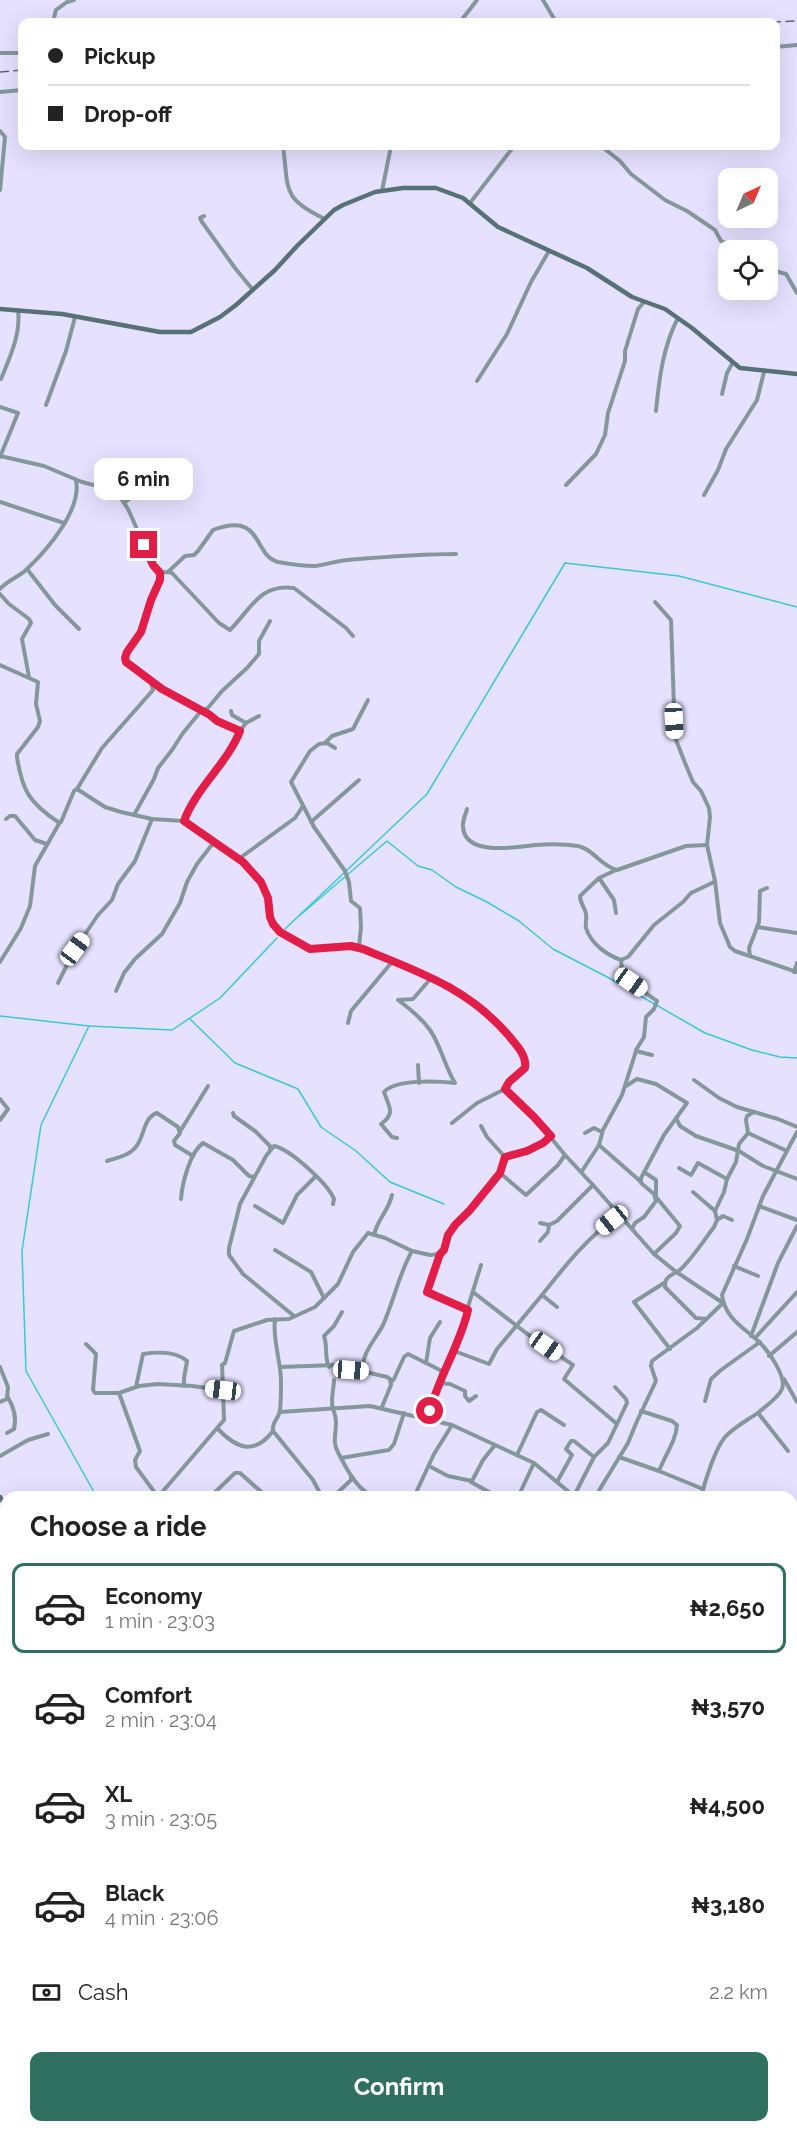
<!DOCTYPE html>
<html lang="en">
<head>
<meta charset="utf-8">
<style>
	:root { --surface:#fff; --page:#f2f2f2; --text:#222; --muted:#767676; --line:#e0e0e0; --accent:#307060 }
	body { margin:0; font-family:Raleway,sans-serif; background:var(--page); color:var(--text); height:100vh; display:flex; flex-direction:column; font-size:22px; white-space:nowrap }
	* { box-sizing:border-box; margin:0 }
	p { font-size:20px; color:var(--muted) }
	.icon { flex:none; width:33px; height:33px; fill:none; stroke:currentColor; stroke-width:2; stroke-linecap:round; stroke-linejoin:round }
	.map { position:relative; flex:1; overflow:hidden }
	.side { position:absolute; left:0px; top:1491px; width:798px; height:642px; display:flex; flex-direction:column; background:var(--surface); border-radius:18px 18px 0 0; box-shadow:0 6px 24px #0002 }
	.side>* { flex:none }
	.hud { position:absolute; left:18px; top:18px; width:762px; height:132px; border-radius:12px; box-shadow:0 6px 24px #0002; display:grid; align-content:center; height:132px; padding:0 30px; background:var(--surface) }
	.needle { width:39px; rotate:44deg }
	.tools { position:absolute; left:718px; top:168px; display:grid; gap:12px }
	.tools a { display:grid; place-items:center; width:60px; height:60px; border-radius:12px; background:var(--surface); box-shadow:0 6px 24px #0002; font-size:30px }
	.end { position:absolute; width:27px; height:27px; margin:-14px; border:8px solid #e11d48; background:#fff; box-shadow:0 0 0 3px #fff }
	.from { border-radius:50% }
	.bubble { position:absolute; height:42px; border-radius:12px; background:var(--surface); box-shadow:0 6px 24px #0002; font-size:20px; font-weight:700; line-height:42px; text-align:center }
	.car { position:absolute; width:18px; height:36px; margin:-18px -9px; border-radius:8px; box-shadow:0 0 4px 2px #0007; background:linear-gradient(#fff 24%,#345 0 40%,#fff 0 76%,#345 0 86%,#fff 0) }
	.hud b { display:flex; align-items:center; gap:21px; height:57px; font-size:22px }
	.hud b+b { border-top:2px solid var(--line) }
	.hud i { width:15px; height:15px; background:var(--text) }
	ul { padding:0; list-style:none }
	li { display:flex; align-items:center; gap:18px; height:90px; margin:0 12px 9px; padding:0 18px; border:3px solid transparent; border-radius:12px }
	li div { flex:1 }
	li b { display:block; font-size:22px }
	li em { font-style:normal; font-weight:700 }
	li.active { border-color:var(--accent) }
	li>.icon { width:54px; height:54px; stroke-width:1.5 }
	h2 { padding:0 30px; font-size:27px; line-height:72px }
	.pay { display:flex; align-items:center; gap:15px; height:66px; padding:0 30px; font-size:22px }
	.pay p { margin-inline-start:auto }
	.cta { display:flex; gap:12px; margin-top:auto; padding:12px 30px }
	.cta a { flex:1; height:69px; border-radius:12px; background:var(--accent); color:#fff; font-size:24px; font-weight:700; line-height:69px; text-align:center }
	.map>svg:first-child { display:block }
</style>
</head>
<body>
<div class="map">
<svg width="797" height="2133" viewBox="0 0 797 2133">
	<rect width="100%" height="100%" fill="#e5e1ff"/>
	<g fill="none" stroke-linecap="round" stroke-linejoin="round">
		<g stroke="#37c9d5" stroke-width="1.5">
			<path d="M299,916L387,841L418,866L432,870L456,887L487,902L519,921L553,949L611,979L705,1033L752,1050L780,1057L797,1058"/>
			<path d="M285,929L427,794L565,563L679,576L797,607"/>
			<path d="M0,1016L89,1026L172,1030L220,998L277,938"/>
			<path d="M190,1019L235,1063L298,1089L321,1127L356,1151L390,1182L444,1204"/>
			<path d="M89,1026L41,1125L22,1251L26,1371L94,1492L100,1497"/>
			<path d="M792,1828L797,1830"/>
		</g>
		<g stroke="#84989b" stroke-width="4">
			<path d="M543,0L556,22"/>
			<path d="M53,22L56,10L67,2L74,0"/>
			<path d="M460,22L477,0"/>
			<path d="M776,47L797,45"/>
			<path d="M0,53H22"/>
			<path d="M0,92L22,90"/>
			<path d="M0,131L5,137L0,190"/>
			<path d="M283,146C289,190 281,198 325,219"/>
			<path d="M601,146L620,161L631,174L665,200L687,211L715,230L721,241L745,250"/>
			<path d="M382,191L391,146"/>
			<path d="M470,203L514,146"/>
			<path d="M204,216L200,218L202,222L235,268L253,290"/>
			<path d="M768,269L786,274L797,293"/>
			<path d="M1,379C10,357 21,334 18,310"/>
			<path d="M477,381L507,334L531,282L549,251"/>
			<path d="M722,394L727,373L732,364"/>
			<path d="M46,405L66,351L75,317"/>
			<path d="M0,407L18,413L0,457"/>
			<path d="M656,411C659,380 663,346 678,318"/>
			<path d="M0,456L44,466L82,482L109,489L120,497L128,509L153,565L160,573V580L151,600L141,632L125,658L126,662L151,682L153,690L102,748L77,789"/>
			<path d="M566,485L596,454L605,435L608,413L625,361V351L638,309L644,302"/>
			<path d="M704,495L718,470L726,449L757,400L764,372"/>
			<path d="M0,502L64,523"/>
			<path d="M124,503C139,493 147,477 159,465C163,461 168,461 173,462"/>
			<path d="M27,569L55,605L79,629"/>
			<path d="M168,572L185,556L194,555L198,551L213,530C264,511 252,555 278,562C289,564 304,566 315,566C325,565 336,561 347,560C383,557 420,554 456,554"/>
			<path d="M160,573L168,572L172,573L219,623L230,630C251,609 260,583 294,588L346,628L353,636"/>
			<path d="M0,589C8,580 19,577 27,569C47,550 82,510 76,480"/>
			<path d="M0,594L9,604L29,619L31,623L22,639L29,677"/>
			<path d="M655,602L671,620L675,737L685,763L693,782L701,791L709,808L710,817L707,845L715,881L720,923L730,947L735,951L797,972"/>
			<path d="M0,665L38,682L36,704L40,721L38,727L17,754V757C22,791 30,803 58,822H61L74,791L77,789L105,807L121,812L152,819L184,821L236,855L261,882L268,898L270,917L276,929L306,947L316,949L351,946L363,949C422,974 468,988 512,1040C518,1048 527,1057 525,1068L509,1082L505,1089L477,1103L452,1123"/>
			<path d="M152,682C173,697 197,708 218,722C225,726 233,726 240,731L246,723L259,716"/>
			<path d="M231,711L232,715L246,723"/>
			<path d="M325,743L332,736L353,729L368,700"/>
			<path d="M335,748L327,743L319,744L310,751L291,782L314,827L345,871L349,882L351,901L360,908L361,927L359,947"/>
			<path d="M467,809C466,814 462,821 463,827C465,857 517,847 536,845C549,844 564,844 578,846C593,849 601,866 617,870L686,846L707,845"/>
			<path d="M134,815L154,779L158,768L172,750L183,733L201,711L207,709L222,691L247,668L259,654V641L270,621"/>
			<path d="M6,819L10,816H15L35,840L47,844"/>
			<path d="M184,821C195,787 227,764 240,731"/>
			<path d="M311,822L359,780"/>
			<path d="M240,858L295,818L303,806"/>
			<path d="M616,870L599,878L614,900L616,913"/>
			<path d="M599,878L580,896C580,904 585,907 586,914C587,919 585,923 586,928C591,944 607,955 621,960L628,957L654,925L683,902L691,893L714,882"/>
			<path d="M757,927L797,933"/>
			<path d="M750,956L749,948L759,922L760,891L767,888"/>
			<path d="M621,960C621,982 642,989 657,1001L654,1009L646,1017L644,1037L636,1050"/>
			<path d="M0,962L21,928L30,906L35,866L60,822"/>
			<path d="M794,972L797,963"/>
			<path d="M58,983L75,949L98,915L112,900L118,884L135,861L152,819"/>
			<path d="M116,991L124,973L135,959L162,934L180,903L187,882L197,864L214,842"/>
			<path d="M348,1023L351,1011L392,962"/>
			<path d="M418,1065L419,1083"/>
			<path d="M694,1080L719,1098L737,1107L778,1119L797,1127"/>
			<path d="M626,1086L637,1079L656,1084L687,1103L664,1135L641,1178V1183L654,1194L656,1201L644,1217L635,1223L632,1229"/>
			<path d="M505,1089L534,1117L565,1155L593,1185L557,1221L549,1225L540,1223"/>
			<path d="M0,1099L8,1109L0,1120"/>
			<path d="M754,1112L747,1116L746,1120L748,1133L787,1151"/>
			<path d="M233,1113L234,1116L255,1131L270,1146V1149"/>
			<path d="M676,1118L680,1126L696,1136L739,1151L763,1166L797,1179"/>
			<path d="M481,1126L487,1137L505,1157"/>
			<path d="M181,1130L208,1086"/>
			<path d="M585,1133L594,1128L602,1132"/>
			<path d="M397,1138L392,1137L381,1124C396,1113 389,1107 384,1092C395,1079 438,1081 455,1083C445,1067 441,1046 430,1030C422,1019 409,1008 398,1000L413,999L432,977"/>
			<path d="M599,1145L640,1181"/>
			<path d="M107,1161C116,1158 128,1156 134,1149C145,1139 142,1118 157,1113L178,1127L180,1133L174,1141L175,1145L193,1156"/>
			<path d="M679,1168L691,1175L698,1163L727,1179L724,1192L715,1211"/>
			<path d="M582,1171L599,1145L603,1130L622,1095L636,1051L652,1055"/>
			<path d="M644,1172L656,1180V1197L680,1226L676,1233L654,1254"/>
			<path d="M500,1173L526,1195L558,1165L565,1155"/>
			<path d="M727,1179L736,1162L739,1144L748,1133"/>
			<path d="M593,1185L654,1254L675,1271L723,1303L697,1328L652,1361L651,1366L656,1381L637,1421L628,1443L595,1497"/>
			<path d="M693,1192L715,1211L717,1220L714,1227C704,1240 694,1256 682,1268C676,1275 664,1274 665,1287L696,1318L706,1319"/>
			<path d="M181,1199C182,1184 190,1152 203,1143L233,1160L249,1176L254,1177"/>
			<path d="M255,1206L283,1223L297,1195L315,1177"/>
			<path d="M759,1206L797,1220"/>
			<path d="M717,1220L723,1216L732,1220"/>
			<path d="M374,1235C377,1220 389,1210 392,1195"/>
			<path d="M540,1241L548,1232L549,1225"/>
			<path d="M275,1250L311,1272L324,1298"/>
			<path d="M440,1254L427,1292L468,1310"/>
			<path d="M734,1266L758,1276"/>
			<path d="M664,1283L634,1302L670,1349"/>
			<path d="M473,1292L526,1333L573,1365L564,1379L617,1424"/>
			<path d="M542,1295C565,1266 589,1235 620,1215"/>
			<path d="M294,1316L243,1274L229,1255V1248L240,1204L266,1156L274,1146C290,1149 328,1184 334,1199L333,1204"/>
			<path d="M275,1319C272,1341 282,1363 281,1385C281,1392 281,1409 279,1414C276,1421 272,1423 273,1431L313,1480L322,1497"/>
			<path d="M751,1336L778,1263L797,1226"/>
			<path d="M755,1338L797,1292"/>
			<path d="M86,1344L96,1354L93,1390L95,1393H119L139,1386L158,1384L192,1386L223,1390L224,1420L158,1497"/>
			<path d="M454,1352H457L489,1364L497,1349L542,1295L557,1307"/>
			<path d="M769,1356L797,1332"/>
			<path d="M426,1363L430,1338L440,1322"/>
			<path d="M0,1367L8,1387L7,1399L0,1402"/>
			<path d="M280,1367L336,1365L387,1377L390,1379L391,1385L382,1407"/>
			<path d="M329,1367C324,1357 328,1347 324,1336L334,1326L342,1312"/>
			<path d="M363,1371C361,1353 376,1339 383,1325C394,1300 399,1274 412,1251L430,1255L440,1254L444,1250L450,1233L500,1173L505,1157C522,1149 533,1150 551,1136"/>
			<path d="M443,1374L454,1352L481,1265"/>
			<path d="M784,1379L797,1402"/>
			<path d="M334,1380C334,1388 330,1401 333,1408C334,1414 336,1416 336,1422C336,1439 331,1441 341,1458L389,1450L394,1444L404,1413"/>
			<path d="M391,1382L394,1379L404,1357L408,1354L440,1370L443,1375L428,1418"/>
			<path d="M440,1383L450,1384L465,1391V1396L469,1401L476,1396"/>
			<path d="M136,1387L143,1354C156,1352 176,1351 187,1361C186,1370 183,1377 184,1386"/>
			<path d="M223,1390L222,1365L225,1363L234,1331L267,1320L289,1319L315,1307L338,1284L353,1252L368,1233L385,1238L412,1251"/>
			<path d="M119,1393L140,1451L135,1460L136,1467L158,1497"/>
			<path d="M705,1401L711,1379L721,1370L760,1342"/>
			<path d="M641,1411L672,1421L677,1425C676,1441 665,1455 659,1471"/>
			<path d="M280,1412L370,1406L452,1425L534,1463L575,1497"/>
			<path d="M758,1413L788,1451"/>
			<path d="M218,1429C236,1448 254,1456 273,1431"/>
			<path d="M7,1433L14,1429C17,1417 14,1407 7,1396"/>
			<path d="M517,1455L537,1412L541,1410L564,1425"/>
			<path d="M0,1456L28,1440L48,1434"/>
			<path d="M619,1457L659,1471L703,1489"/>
			<path d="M341,1458C348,1472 361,1496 378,1497"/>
			<path d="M429,1466L448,1476L472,1481L483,1460L495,1445"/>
			<path d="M471,1482L498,1497"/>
			<path d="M557,1482L572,1455L566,1449L571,1441H574L594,1457"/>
			<path d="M574,1496L594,1457L608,1443L627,1403L626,1399L615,1387"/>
			<path d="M210,1497L235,1473H240L267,1497"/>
			<path d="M333,1497L351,1480V1477"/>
			<path d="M414,1497L434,1454L452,1425"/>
			<path d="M518,1497L534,1463"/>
			<path d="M701,1497C705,1481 715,1449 725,1437C734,1427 748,1420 759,1412C766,1406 778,1398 782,1389C787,1377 768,1350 758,1341C743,1327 725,1318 722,1295L747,1239L763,1196L797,1132"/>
			<path d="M0,1530L6,1528"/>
			<path d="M792,1550L794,1539L797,1535"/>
			<path d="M0,1581L6,1572"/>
			<path d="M792,1596L797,1598"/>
			<path d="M6,1623L2,1627L6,1632"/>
			<path d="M792,1629L797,1631"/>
			<path d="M792,1679L797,1684"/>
			<path d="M0,1708L6,1715"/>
			<path d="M792,1714L797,1707"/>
			<path d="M0,1733L6,1729"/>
			<path d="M792,1743L797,1746"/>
			<path d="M0,1777L6,1772"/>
			<path d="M0,1874L6,1872"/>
			<path d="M0,1901L6,1922"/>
			<path d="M792,1969L797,1965"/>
			<path d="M792,2017L797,2012"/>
			<path d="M0,2043L6,2037"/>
			<path d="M0,2107L6,2109"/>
			<path d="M792,2115L797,2116"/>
			<path d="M0,2126L6,2117"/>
			<path d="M37,2127L53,2133"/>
			<path d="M218,2127V2133"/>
			<path d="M271,2127L274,2133"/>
			<path d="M323,2127L326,2133"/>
			<path d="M394,2127L407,2133"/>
			<path d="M448,2127L450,2133"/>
			<path d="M528,2127L531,2133"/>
			<path d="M608,2127L614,2129"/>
			<path d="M656,2127L657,2133"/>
			<path d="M72,2133L74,2127"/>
			<path d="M127,2133L129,2127"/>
			<path d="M175,2133L182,2127"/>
			<path d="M226,2133L229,2127"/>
			<path d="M368,2133L373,2127"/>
			<path d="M485,2133L489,2127"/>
			<path d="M581,2133L593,2127"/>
			<path d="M723,2133L740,2127"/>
		</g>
		<g stroke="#567277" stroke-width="4.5">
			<path d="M0,309L62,314L160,332H191L220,317L236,305L275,270L297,246L334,210L343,205L375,192L403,188H436L463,198L498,227L587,268L632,297L665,309L692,328L740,368L797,374"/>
			<path d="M0,1497L6,1506"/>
			<path d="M792,2058L797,2062"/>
		</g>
		<g stroke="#646174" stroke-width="1.5" stroke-dasharray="9 4.5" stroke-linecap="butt">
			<path d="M772,22L797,21"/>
			<path d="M0,72L22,70"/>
		</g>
	</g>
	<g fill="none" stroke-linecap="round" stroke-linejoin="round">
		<path stroke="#e11d48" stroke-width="8" d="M144,545L153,565L160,573V580L151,600L141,632L127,652L125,658L126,662L162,689L210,715L217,721L240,731C227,764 196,788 184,821L243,862L261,882L268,898L270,917L273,924L280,932L310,949L351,946L363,949C419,972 468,988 509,1036C516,1045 527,1055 525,1068L509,1082L505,1089L534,1117L551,1136L543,1143L527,1151L505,1157L500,1173L470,1210L455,1225L448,1235L444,1250L440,1254L427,1292L468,1310C460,1345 439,1376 430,1411"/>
	</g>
</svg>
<div class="tools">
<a><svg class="needle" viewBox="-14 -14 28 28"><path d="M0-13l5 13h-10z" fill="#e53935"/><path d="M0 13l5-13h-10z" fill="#767676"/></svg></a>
<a><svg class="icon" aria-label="locate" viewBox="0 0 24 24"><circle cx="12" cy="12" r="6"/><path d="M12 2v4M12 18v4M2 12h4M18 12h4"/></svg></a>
</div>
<i class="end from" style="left:430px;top:1411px"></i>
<i class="end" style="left:144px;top:545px"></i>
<div class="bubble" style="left:94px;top:458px;width:99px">6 min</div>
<i class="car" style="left:674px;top:721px;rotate:177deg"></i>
<i class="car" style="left:75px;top:949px;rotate:37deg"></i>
<i class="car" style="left:631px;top:982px;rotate:125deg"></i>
<i class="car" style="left:612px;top:1220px;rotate:231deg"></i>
<i class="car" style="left:546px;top:1346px;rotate:125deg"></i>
<i class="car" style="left:351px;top:1370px;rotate:94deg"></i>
<i class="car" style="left:223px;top:1390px;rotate:277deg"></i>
<div class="hud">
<b><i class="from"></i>Pickup</b>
<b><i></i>Drop-off</b>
</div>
<section class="side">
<h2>Choose a ride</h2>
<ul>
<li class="active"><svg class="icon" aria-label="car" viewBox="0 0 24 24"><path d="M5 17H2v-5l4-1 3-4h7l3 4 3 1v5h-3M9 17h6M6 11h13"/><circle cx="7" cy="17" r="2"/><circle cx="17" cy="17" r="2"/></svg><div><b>Economy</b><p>1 min · 23:03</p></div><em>₦2,650</em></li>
<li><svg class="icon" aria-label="car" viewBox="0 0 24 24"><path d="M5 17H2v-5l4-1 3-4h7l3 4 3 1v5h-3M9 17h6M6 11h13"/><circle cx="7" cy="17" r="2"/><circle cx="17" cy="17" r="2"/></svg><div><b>Comfort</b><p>2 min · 23:04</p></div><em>₦3,570</em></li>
<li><svg class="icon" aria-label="car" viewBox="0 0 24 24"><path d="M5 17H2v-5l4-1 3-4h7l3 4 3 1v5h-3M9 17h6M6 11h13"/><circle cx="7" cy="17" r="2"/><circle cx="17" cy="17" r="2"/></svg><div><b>XL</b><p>3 min · 23:05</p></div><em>₦4,500</em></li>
<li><svg class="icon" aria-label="car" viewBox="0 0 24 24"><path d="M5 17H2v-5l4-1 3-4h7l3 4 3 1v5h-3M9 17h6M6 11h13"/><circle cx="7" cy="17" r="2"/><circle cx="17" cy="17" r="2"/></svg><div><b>Black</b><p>4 min · 23:06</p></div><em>₦3,180</em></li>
</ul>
<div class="pay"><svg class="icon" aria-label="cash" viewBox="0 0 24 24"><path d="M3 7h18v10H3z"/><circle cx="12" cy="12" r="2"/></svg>Cash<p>2.2 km</p></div>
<div class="cta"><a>Confirm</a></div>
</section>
</div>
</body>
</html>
